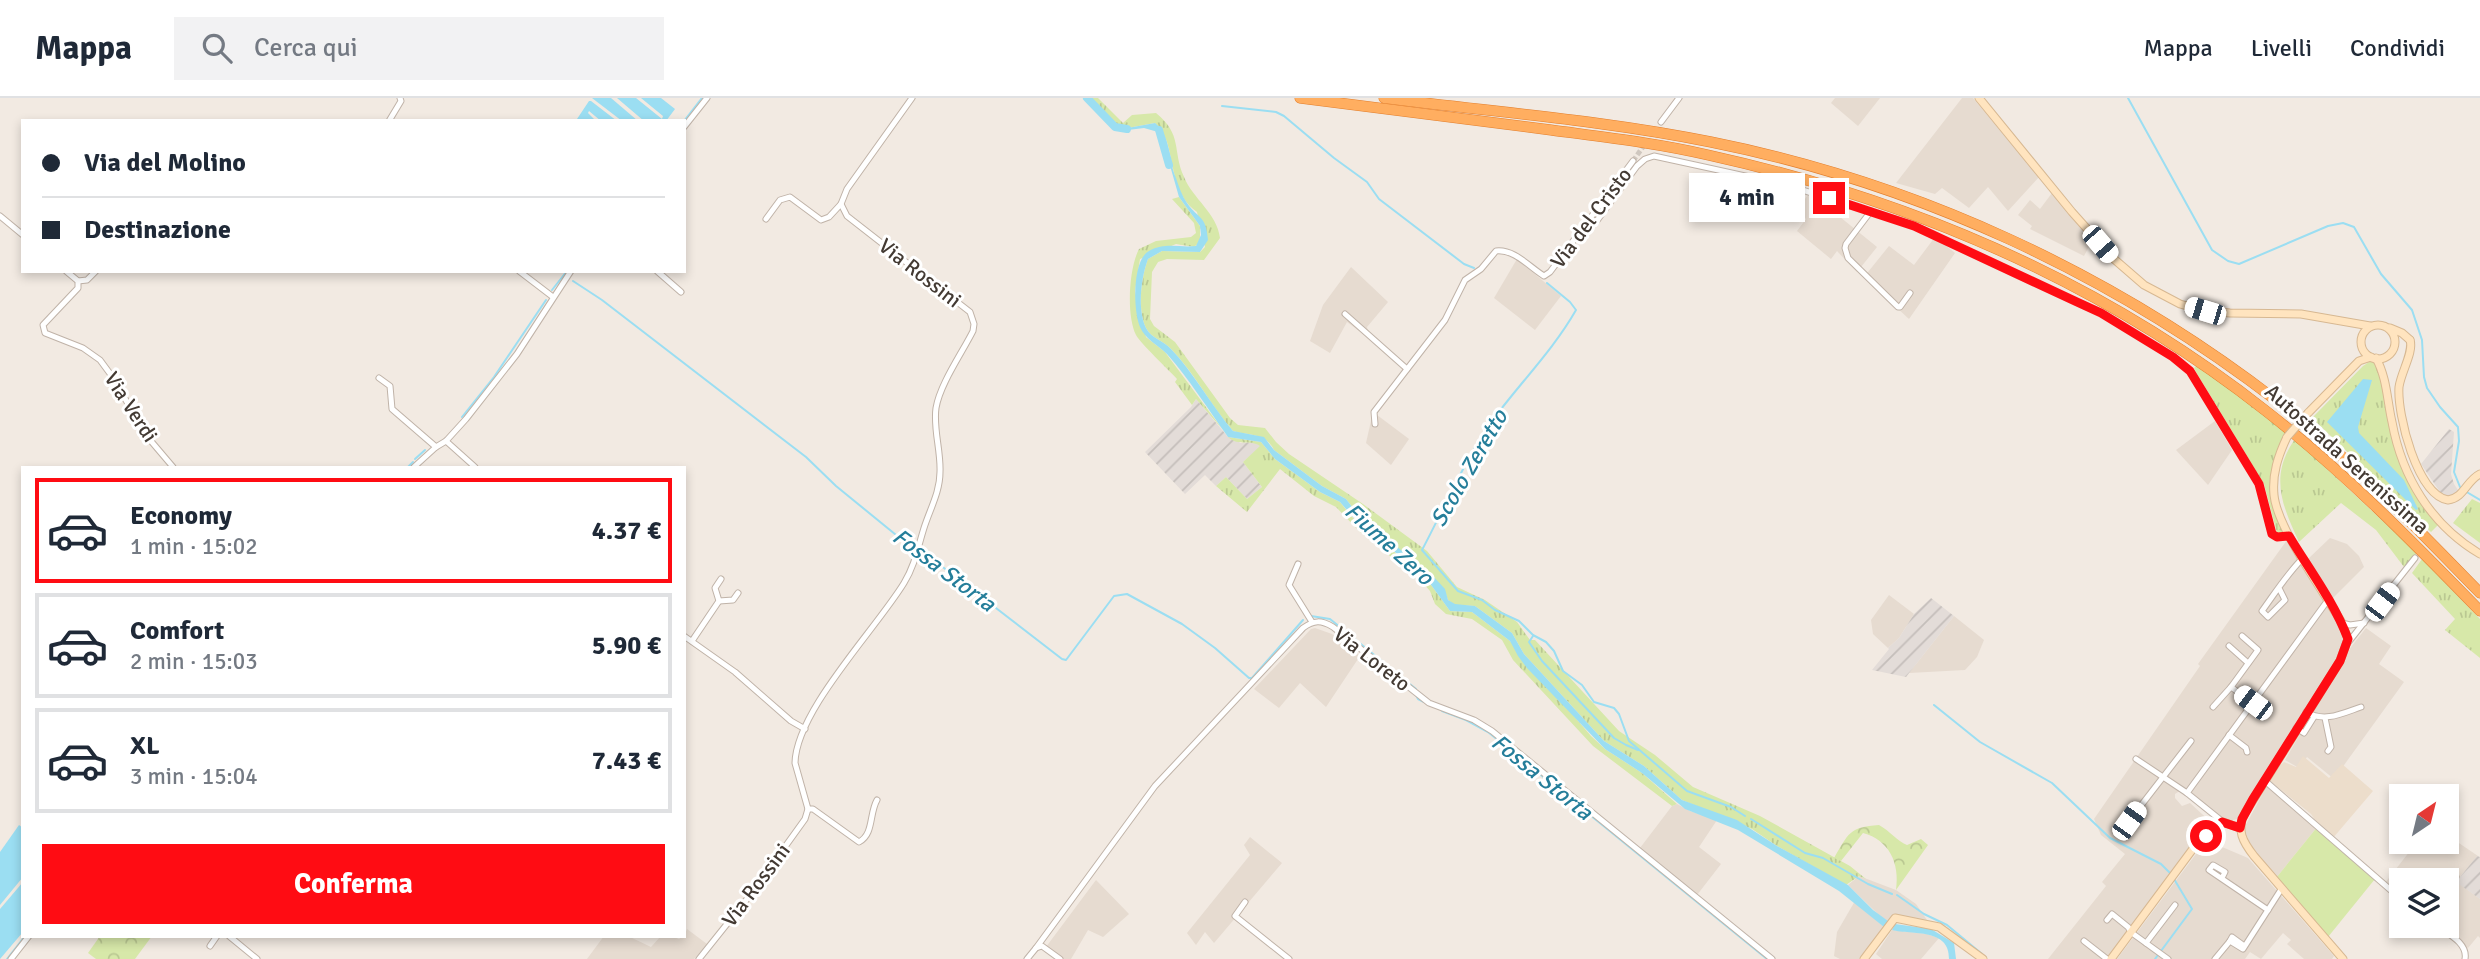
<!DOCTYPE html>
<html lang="it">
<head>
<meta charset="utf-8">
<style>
	:root { --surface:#fff; --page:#f2f2f3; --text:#1f2937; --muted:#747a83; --line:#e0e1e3; --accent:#ff0c13 }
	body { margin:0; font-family:Signika,sans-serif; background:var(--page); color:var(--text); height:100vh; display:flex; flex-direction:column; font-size:26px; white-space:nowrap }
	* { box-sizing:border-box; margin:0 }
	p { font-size:23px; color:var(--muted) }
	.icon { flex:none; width:38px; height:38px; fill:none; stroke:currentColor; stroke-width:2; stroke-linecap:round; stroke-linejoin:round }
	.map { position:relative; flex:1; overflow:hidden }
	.panel { position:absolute; left:21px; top:368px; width:665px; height:472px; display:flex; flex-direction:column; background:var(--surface); border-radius:0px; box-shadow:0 4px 10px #0003 }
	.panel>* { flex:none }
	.hud { position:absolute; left:21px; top:21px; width:665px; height:154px; border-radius:0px; box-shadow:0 4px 10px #0003; display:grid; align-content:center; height:154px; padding:0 21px; background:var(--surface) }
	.needle { width:46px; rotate:35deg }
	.fabs { position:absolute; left:2389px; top:686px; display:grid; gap:14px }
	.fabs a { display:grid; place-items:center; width:70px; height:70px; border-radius:0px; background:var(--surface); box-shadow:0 4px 10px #0003; font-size:35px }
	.end { position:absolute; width:32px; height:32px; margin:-16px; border:9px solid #ff0c13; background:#fff; box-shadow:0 0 0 4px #fff }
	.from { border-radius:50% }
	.bubble { position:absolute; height:49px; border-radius:0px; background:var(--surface); box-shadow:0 4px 10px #0003; font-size:23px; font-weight:700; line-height:49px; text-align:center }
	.car { position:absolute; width:21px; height:42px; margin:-21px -10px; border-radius:9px; box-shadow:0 0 5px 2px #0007; background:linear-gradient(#fff 24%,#345 0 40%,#fff 0 76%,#345 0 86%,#fff 0) }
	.hud b { display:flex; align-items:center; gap:24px; height:66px; font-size:26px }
	.hud b+b { border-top:2px solid var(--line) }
	.hud i { width:18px; height:18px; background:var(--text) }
	ul { padding:12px 0 0; list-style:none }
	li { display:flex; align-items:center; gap:21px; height:105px; margin:0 14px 10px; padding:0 7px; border:4px solid var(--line); border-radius:0px }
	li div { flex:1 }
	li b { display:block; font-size:26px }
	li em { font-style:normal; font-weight:700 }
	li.active { border-color:var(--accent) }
	li>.icon { width:63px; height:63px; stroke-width:1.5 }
	.primary-button { display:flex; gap:14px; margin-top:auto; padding:14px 21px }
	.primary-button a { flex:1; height:80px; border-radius:0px; background:var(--accent); color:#fff; font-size:28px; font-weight:700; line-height:80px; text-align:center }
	header { display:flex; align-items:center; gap:42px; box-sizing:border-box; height:98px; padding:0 35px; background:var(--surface); border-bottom:2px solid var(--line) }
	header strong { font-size:33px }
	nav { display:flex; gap:38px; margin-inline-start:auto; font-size:24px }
	.search { width:490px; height:63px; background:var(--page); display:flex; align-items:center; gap:18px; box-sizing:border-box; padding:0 24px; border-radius:0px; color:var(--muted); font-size:26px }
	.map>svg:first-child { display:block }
</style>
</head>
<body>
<header>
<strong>Mappa</strong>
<div class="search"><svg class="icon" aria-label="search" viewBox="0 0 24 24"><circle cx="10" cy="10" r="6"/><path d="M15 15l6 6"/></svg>Cerca qui</div>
<nav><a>Mappa</a><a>Livelli</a><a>Condividi</a></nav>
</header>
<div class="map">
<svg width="2480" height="861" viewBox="0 0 2480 861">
	<defs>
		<pattern id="industrial-furrows" width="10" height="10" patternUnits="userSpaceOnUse" patternTransform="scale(1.75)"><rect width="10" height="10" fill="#e3dcd8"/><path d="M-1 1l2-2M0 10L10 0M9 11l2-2" fill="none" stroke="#c4beba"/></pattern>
		<pattern id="grass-tufts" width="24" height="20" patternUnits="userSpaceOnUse" patternTransform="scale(1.75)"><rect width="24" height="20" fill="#d7e8a9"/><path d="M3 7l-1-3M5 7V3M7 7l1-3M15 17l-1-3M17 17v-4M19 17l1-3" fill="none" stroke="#bac892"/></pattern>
		<pattern id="forest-crowns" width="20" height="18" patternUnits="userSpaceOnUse" patternTransform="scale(1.75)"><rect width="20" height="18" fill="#d7e8a9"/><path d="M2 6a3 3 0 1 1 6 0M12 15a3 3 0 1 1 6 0" fill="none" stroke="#bac892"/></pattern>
	</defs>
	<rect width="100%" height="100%" fill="#f2eae2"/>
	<g fill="#e6dbd0">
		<path d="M1835,0H1880L1858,28L1831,5Z"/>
		<path d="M1962,0H1973L2039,79L2008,113L1988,89L1969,110L1942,90L1935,96L1896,85Z"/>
		<path d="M1799,91L1828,100L1824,106L1877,149L1857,174L1837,153L1831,161L1797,133L1806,121L1797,113L1807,98Z"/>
		<path d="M2052,95L2092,143L2084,158L2030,131L2032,128L2018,117L2030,102L2040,111Z"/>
		<path d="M1935,139L1955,155L1909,221L1864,179L1889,148L1914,167Z"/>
		<path d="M1517,161L1561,198L1535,232L1494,200Z"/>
		<path d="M1351,169L1388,204L1367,229L1370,241L1347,224L1330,255L1310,243L1323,207Z"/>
		<path d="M1373,314L1409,341L1391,367L1366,345Z"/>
		<path d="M2215,323L2232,352L2208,387L2176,352Z"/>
		<path d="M2330,440L2347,446L2359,458L2364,469L2332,501L2308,461Z"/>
		<path d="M2287,442L2340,530L2344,546L2338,559L2237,721L2229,723L2194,701L2183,691L2175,696V700L2182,708L2190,705L2214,727L2203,737L2107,861H2048L2106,788L2102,784L2125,756L2101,737L2094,721L2200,568L2198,566Z"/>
		<path d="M1889,497L1914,516L1899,540L1888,550L1873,536L1871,522Z"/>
		<path d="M1954,518L1984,542L1977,559L1965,572L1909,575Z"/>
		<path d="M1315,530L1332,536L1360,558L1326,609L1300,585L1279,610L1254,591L1311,531Z"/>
		<path d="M2366,530L2391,548L2379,566L2404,584L2334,681L2307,659L2299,670L2285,662L2351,549Z"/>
		<path d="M2268,686L2318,728L2276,780L2254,756L2244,730Z"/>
		<path d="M1677,706L1690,713L1717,722L1699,749L1721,766L1697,797L1640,750L1672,708Z"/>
		<path d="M2447,737L2478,758L2456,783L2480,801V840L2478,838L2468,850L2440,828H2446V782H2401V797L2385,785L2417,744H2446Z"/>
		<path d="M1250,739L1282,765L1214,845L1205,834L1196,847L1187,835L1250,757L1244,747Z"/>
		<path d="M2208,743L2248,760L2334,858L2332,861H2304L2287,846L2291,842L2283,835L2261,861L2250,854L2245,861H2117L2202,748Z"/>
		<path d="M1859,778L1896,792L1916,806L1927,822L1893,818L1888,823L1881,819L1848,787Z"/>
		<path d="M1096,782L1129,816L1103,839L1088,832L1071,861H1064L1046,849Z"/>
		<path d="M1855,803L1884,829L1862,861H1840L1834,858L1837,834Z"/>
		<path d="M687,831L707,846L694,861H587L604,838H628L651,849L661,838H671L679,841L684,838Z"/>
		<path d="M1892,832L1927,836L1939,840L1921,861H1882L1876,856Z"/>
	</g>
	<g fill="url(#industrial-furrows)">
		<path d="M1196,301L1228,339L1241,345L1254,344L1261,348L1243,364L1262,389L1247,401L1226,379L1216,388L1205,377L1185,396L1145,354L1191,309Z"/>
		<path d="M2449,331L2454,334L2451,376L2454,386L2460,395L2456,399H2447L2440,394L2421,366Z"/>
		<path d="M1931,500L1954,518L1906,579L1872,572L1889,551L1888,550L1899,540L1914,516Z"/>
		<path d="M2477,758L2480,759V801L2456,784Z"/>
	</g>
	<path fill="#ecddcb" d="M2303,658L2329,680L2342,666L2373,693L2333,740L2317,725L2311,716L2270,683L2277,670L2284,664L2296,669Z"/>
	<g fill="url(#grass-tufts)">
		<path d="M1091,0H1098L1123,25L1132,17L1156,15C1183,37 1172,52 1184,79C1193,101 1217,115 1220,140L1204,162L1167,161L1158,164L1152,174L1150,221L1154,228L1175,244L1230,320L1238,327L1265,330L1276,344L1289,356L1363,406L1427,453L1457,489L1485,502L1517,524L1530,542H1535L1619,633L1655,657L1693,689L1760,718L1850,768L1866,781L1859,778L1846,787L1777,748L1752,731L1682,702L1644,668L1604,643L1524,556L1512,535L1475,508L1455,507L1448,502L1444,491L1360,419L1346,401L1322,388L1274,352C1265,334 1249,338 1233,333C1211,308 1195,275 1171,251C1164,243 1151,240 1146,230C1137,211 1141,180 1148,161L1162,153L1200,154L1205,149L1197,114C1174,98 1174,68 1167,44C1165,37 1159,31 1155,25L1122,31Z"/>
		<path d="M1179,99L1200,128V144L1194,149L1176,146L1140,161L1135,193L1146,239L1165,254L1223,332L1196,301L1192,307L1175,284L1177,281C1169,272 1140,245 1136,237C1126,217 1129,170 1139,151L1156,143L1191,139L1196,135L1194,125L1172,101Z"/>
		<path d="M2369,264H2375L2380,269C2390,336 2396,371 2438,427L2431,434L2312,320L2363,268Z"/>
		<path d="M2197,267L2286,333C2264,375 2269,394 2286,436L2281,437L2277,435L2264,386L2196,274L2194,270Z"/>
		<path d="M1228,339L1261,344L1275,361L1320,394L1340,404L1352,419L1426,480L1450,513L1472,514L1510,543L1591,638L1605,651L1642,675L1677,706L1672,708L1593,648L1513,562L1502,542L1472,521L1446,516L1435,506L1430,493L1421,483L1359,433L1336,409L1314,398L1280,371L1247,414L1216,388L1226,379L1247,401L1262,389L1243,364L1260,348C1250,341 1239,349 1228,339Z"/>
		<path d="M2295,341L2417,455L2404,469L2376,432L2341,405L2299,444C2282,407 2269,378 2295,341Z"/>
		<path d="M2472,401L2480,405V445L2453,425Z"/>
		<path d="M2422,461L2480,521V560L2445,532L2455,521L2412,475Z"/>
	</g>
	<g fill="url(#forest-crowns)">
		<path d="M1879,727C1890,733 1897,743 1907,747L1921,741L1928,747L1896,792C1900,765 1889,742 1863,735L1841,763L1834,760C1849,735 1849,729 1879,727Z"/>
		<path d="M100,838H152L135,861H96L88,855Z"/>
	</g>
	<path fill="#d7e8a9" d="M2318,728L2375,781L2328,839L2276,780Z"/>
	<g fill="#9bdef2">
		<path d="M592,0H611L638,23H622Z"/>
		<path d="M617,0H636L662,21L663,18L641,0H661L675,11L666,23H644Z"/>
		<path d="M1086,0H1091L1122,31L1155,25C1171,37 1168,62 1176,80C1179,89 1182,98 1187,105C1199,122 1206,117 1208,142L1200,154L1162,153L1148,161C1141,180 1137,211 1146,230C1151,240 1164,243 1171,251C1194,275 1211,307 1233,333L1264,339L1274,352L1322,388L1346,401L1360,419L1432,477L1445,491L1448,502L1455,506L1475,508L1512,535L1524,556L1604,643L1644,668L1682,702L1737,722L1777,748L1848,787L1873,812L1888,823L1884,829L1839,793L1738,732L1685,711L1642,675L1605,651L1527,570L1518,558L1510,543L1472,514L1450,513L1426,480L1352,418L1340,404L1320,394L1275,361L1261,344L1228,339C1208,311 1189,281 1167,256C1158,247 1145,241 1140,229C1133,213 1132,162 1149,153C1165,144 1180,150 1196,148L1201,137L1200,128L1179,99L1163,43L1158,34L1144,30L1120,33Z"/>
		<path d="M589,3H591L617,23H601L589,13L588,15L596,23L577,21Z"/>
		<path d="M2363,281L2372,282L2358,329L2359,335L2404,382L2418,411L2416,412L2327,324Z"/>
		<path d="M19,727L23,730V779L0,807V754Z"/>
		<path d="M23,784V834L0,861V811Z"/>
		<path d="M1895,826L1931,831L1954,845L1956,861H1949C1950,830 1912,837 1892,832Z"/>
	</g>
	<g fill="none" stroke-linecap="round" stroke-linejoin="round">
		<g stroke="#9bdef2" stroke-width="2">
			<path d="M2128,0L2212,152L2228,163L2239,166L2328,128L2343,125L2354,129L2381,176L2412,212L2422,242L2424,279L2427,290L2440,309L2458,329L2459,343L2454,374L2460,389"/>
			<path d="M1222,8L1276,14L1284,18L1334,60L1367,84L1379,101L1464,166L1474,170"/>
			<path d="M684,23L702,0"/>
			<path d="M573,183L602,202L806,359L836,388L901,441L931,460L1062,561L1066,562L1114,498L1127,496L1182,526L1215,550L1249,580H1252L1303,522"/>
			<path d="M1547,185L1570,204L1576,212C1555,249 1524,281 1498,315C1467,356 1446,407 1422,452L1458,493L1482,502L1495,512L1519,523L1533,537L1546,544L1554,553L1563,573L1582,587L1594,604L1614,610L1619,616L1629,643L1687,693L1731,709L1745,718"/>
			<path d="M552,192L567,173"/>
			<path d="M462,319L494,279L546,202"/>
			<path d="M415,361L425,352"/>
			<path d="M408,369L413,364"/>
			<path d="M2465,393L2480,402"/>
			<path d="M1311,518L1330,521L1416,591"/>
			<path d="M1533,538L1529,544L1542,563L1614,640L1626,647L1638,652"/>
			<path d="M1416,597L1418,601L1424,604"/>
			<path d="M1934,607L1980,644L2052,685L2110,740L2161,766L2171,776"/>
			<path d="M1442,613L1466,622L1488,634L1767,861"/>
			<path d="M1751,721L1805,755L1823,760L1868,786L1892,796"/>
			<path d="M1897,797L1924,816L1947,827L1982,856"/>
			<path d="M7,861L25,838"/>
			<path d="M2155,861L2192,811L2174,781"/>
		</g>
		<g stroke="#9bdef2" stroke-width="8">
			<path d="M1087,0L1115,29L1127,31"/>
			<path d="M1159,32L1169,67"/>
		</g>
		<path stroke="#cfc7bf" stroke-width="5" stroke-dasharray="5 2.5" stroke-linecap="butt" d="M1633,63L1645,46"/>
		<g stroke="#c0b3a8" stroke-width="7">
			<g id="street">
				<path d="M389,23L401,3L400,0"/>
				<path d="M1661,24L1679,0"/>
				<path d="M684,29L707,0"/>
				<path d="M1871,113L1846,146L1845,150L1848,160L1898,209H1900L1910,195"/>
				<path d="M0,118L23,137"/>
				<path d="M766,121L780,102L790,99L821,122L829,119L841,106"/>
				<path d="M1587,128L1596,124L1637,68L1645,61L1654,58L1787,87L1914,128L2101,215L2173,259L2190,273L2259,386L2272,436L2278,439L2289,438"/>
				<path d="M66,173L78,183V190L43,227L45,235L83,250L100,262L114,281L145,336L173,369"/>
				<path d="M519,173L553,199"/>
				<path d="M657,173L681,194"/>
				<path d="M78,183L87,182L96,173"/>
				<path d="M1345,216L1407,271"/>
				<path d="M379,280L390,288L392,311L436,349"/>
				<path d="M1375,326L1374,314L1445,222L1465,182L1481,171L1496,153C1515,151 1529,169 1544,178L1550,174L1633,63"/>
				<path d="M446,343L475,369"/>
				<path d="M414,369L436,349L446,343L466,321L517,256L571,173"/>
				<path d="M1298,466L1289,487L1312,524"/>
				<path d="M2279,490L2285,502L2268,519L2262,513C2275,495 2287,476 2303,460"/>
				<path d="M719,503L733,502L738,495"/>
				<path d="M2342,525L2350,527L2364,525"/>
				<path d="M684,538L735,574L791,623L805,631"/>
				<path d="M2242,538L2258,552L2231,589L2253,605"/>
				<path d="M692,543L719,503L715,490L721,481"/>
				<path d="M2347,546L2415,460"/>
				<path d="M2229,548L2248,565"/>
				<path d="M2213,609L2231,589"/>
				<path d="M2306,614C2325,625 2343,615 2361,609"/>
				<path d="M2325,620L2331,649L2328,653"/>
				<path d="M2296,630L2304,635L2314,619"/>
				<path d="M2229,637L2246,650L2247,654"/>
				<path d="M2136,661L2187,695L2223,724"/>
				<path d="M2264,682L2401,801"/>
				<path d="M2187,695L2328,502"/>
				<path d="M808,711H813L859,744C874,736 869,716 877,702"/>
				<path d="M2129,723L2191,643"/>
				<path d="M2222,780L2225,774L2213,767L2209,772L2268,812"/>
				<path d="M2446,795L2456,779"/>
				<path d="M1245,804L1235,818L1289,861"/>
				<path d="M2107,822L2112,816L2128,829L2132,835L2168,861"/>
				<path d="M2437,828C2448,836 2468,845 2465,861"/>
				<path d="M229,838L257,861"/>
				<path d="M2084,843L2107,861"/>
				<path d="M2230,843L2243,851L2282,790"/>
				<path d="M2230,843L2232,839L2243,847"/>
				<path d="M2146,845L2175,807"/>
				<path d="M210,848L217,838"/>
				<path d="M1036,850L1155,688L1303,530C1314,522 1321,522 1333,529L1429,605L1474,622L1492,633L1772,861"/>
				<path d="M11,861L29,838"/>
				<path d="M699,861L751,796L805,721L808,711L795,665C796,613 876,531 904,485C915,467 918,449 924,430C930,411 940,394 940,374C941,353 933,330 936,310C940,286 962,255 973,233L974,226L970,214L847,118L841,106L847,91L912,0"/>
				<path d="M1027,861L1036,850L1042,848L1060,861"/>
				<path d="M2215,861L2230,843"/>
			</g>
		</g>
		<g stroke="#d7b892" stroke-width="9">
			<g id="secondary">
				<path d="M1979,0L2072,114L2114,161L2144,187L2180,206L2205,213L2230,215L2301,216L2370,228"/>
				<circle cx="2378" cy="244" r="17"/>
				<path d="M2390,230L2402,235L2410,242"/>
				<path d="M2410,242C2414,254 2401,274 2399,289C2397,316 2417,397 2448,402C2464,400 2466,383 2480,376"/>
				<path d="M2376,260C2387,280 2387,302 2392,324C2402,379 2431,427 2480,456"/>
				<path d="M2308,315L2359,263L2371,259"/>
				<path d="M2287,339C2278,358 2272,376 2274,397C2277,430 2324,494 2342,525L2348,541L2340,563L2245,715C2236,732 2243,744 2254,758L2343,861"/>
				<path d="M1864,861L1895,820L1939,829L1983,861"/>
				<path d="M2111,861L2201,740L2212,735L2223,724L2240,730"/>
			</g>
		</g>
		<g stroke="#e27e2c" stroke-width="11">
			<g id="highway">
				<path d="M1300,0C1383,10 1467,21 1551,32C1603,39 1657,45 1708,57C1912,102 2102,184 2266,313C2343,373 2412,443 2480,513"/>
				<path d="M1384,0C1493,14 1603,22 1711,44C1916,85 2111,175 2277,303C2350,361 2415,428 2480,495"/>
			</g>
		</g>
		<use href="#street" stroke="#fff" stroke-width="5"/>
		<use href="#secondary" stroke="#ffe4bf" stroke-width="7"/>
		<use href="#highway" stroke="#ffae60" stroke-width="10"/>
		<g stroke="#d7b892" stroke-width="9" stroke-linecap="butt">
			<path id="secondary-bridge" d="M2287,339L2308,315"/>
		</g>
		<use href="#secondary-bridge" stroke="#ffe4bf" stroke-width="7"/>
	</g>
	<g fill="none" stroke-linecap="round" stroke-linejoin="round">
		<path stroke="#ff0c13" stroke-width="9" d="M1829,100L1914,128L2077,204L2101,215L2173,259L2190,273L2259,386L2272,436L2277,439L2289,438C2309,471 2334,504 2348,541L2340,563L2253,701L2242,721L2240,730L2222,724L2212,735L2206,738"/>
	</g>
	<g text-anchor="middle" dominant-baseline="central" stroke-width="6" stroke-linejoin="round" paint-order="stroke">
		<g font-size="21" fill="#433a33" stroke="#fff">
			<text transform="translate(1591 120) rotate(-53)">Via del Cristo</text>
			<text transform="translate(920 175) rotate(38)">Via Rossini</text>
			<text transform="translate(131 309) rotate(57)">Via Verdi</text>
			<text transform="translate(2347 361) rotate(42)">Autostrada Serenissima</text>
			<text transform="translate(1372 561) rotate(38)">Via Loreto</text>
			<text transform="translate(756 787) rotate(-53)">Via Rossini</text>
		</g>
		<g font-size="23" font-style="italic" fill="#257e9a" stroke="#fff">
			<text transform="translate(1469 370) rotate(-60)">Scolo Zeretto</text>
			<text transform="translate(1389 446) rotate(42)">Fiume Zero</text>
			<text transform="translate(944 472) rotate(37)">Fossa Storta</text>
			<text transform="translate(1542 679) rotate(39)">Fossa Storta</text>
		</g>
	</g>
</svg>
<div class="fabs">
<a><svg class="needle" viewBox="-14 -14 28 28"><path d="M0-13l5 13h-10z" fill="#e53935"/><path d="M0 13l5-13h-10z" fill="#747a83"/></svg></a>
<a><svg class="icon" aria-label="layers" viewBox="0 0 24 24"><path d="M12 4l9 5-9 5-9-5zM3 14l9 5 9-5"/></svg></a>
</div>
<i class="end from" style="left:2206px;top:738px"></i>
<i class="end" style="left:1829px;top:100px"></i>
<div class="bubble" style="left:1689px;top:75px;width:116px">4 min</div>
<i class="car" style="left:2100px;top:146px;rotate:139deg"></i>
<i class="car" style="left:2205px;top:213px;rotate:287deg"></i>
<i class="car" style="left:2382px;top:504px;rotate:37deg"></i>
<i class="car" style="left:2253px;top:605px;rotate:307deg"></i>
<i class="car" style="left:2129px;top:723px;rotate:36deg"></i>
<div class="hud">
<b><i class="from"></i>Via del Molino</b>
<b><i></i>Destinazione</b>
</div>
<section class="panel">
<ul>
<li class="active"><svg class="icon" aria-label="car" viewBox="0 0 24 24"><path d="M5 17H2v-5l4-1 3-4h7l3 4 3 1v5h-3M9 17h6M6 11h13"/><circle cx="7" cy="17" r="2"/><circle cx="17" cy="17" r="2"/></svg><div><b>Economy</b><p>1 min · 15:02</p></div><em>4.37 €</em></li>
<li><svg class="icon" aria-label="car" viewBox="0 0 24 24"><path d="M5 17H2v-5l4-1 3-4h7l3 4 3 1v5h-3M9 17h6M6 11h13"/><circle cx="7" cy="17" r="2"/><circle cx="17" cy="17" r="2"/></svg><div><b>Comfort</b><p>2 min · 15:03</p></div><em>5.90 €</em></li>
<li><svg class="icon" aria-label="car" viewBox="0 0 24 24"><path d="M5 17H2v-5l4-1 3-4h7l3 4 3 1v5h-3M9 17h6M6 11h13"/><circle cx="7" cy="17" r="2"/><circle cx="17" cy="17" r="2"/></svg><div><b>XL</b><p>3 min · 15:04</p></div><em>7.43 €</em></li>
</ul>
<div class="primary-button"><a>Conferma</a></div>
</section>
</div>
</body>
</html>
